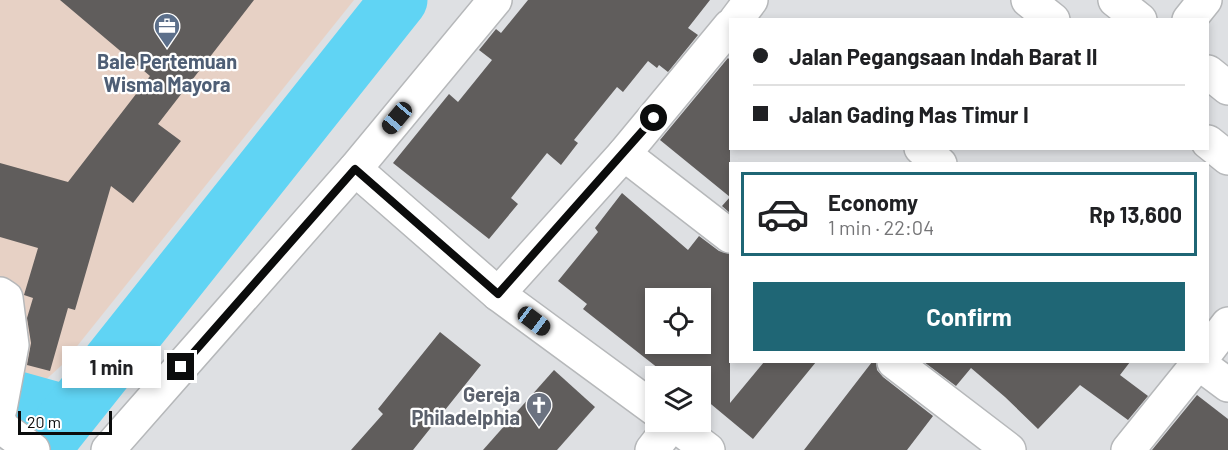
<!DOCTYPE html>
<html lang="en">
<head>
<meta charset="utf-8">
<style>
	:root { --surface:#fff; --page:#f2f2f2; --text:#202124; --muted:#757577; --line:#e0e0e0; --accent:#1f6675 }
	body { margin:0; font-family:Barlow,sans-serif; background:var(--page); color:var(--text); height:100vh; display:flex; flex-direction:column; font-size:22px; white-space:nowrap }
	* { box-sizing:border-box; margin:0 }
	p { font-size:20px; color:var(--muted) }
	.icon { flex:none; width:33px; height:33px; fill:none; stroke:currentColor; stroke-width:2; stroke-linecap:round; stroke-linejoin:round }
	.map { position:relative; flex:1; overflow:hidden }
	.panel { position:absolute; left:729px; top:162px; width:480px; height:201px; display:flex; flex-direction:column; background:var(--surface); border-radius:0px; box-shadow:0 3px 9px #0003 }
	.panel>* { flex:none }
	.hud { position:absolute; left:729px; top:18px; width:480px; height:132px; border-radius:0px; box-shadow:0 3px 9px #0003; display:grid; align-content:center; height:132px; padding:0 24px; background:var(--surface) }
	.buttons { position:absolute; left:645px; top:288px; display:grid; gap:12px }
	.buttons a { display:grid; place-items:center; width:66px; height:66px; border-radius:0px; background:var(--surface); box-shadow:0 3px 9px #0003; font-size:30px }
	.scale { position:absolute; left:18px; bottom:15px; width:94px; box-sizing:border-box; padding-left:6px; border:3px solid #0b0c0c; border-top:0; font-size:16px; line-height:21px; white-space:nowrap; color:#0b0c0c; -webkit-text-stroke:4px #fff; paint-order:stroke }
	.end { position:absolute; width:27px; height:27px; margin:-14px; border:8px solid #0b0c0c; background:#fff; box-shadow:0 0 0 3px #fff }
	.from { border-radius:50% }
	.bubble { position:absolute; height:42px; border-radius:0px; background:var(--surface); box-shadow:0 3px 9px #0003; font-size:20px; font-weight:700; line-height:42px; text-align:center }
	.car { position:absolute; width:18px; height:36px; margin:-18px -9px; border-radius:8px; box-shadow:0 0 4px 2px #0007; background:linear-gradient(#222 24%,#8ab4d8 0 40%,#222 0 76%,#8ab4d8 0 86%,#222 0) }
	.hud b { display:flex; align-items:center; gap:21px; height:57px; font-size:22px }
	.hud b+b { border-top:2px solid var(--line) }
	.hud i { width:15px; height:15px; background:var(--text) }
	ul { padding:10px 0 0; list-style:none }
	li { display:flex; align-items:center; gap:18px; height:84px; margin:0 12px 9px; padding:0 12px; border:3px solid transparent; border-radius:0px }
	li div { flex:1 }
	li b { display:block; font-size:22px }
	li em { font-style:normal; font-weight:700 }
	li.current { border-color:var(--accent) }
	li>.icon { width:54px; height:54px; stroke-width:1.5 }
	.action { display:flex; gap:12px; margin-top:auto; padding:12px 24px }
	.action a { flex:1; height:69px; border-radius:0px; background:var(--accent); color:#fff; font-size:24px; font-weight:700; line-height:69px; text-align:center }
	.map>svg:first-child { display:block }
</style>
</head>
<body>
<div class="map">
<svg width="1228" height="450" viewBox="0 0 1228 450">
	<rect width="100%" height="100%" fill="#dee0e3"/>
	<path fill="#e7d1c5" d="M0,0H354L62,365L0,421Z"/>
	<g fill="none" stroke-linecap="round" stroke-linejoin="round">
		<g stroke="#60d4f4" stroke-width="57">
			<path d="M0,395L68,414"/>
			<path d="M41,450L399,0"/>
		</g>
	</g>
	<g fill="#605d5c" fill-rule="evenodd">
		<path d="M60,0H254L158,124L181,141L133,203L111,186L75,310L68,308L50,371L27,365L31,343L27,318L33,298L24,295L38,248L0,237V163L68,182L150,76Z"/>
		<path d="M528,0H710L688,28L698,35L668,72L659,65L657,68L648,61L623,92L617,87L574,140L578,143L561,165L547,153L511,198L518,204L489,239L393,163L449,94L458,102L492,60L479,50L496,29L501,33Z"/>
		<path d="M728,58L730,60V213L722,206L730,197L660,140Z"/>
		<path d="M622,193L688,250L699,236L719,251L730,254V403L764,362H816L753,439L700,395V376H668L583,309L587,304L558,281L598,232L595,228ZM656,298H700V344H656Z"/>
		<path d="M440,332L481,365L413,450H351L383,414L378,409Z"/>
		<path d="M872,362H876L877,370L883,377L933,416L907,450H804Z"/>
		<path d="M924,362H1130L1120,375L1148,396L1128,420L1080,385L1038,429L1005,397L971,368L956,386Z"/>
		<path d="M554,370L595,407L557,450H483Z"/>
		<path d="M1197,395L1228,419V450H1152Z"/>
	</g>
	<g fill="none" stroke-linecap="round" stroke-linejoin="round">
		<g stroke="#b6b8ba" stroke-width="36">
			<g id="minor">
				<path d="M1028,0L1053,20"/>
				<path d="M1115,0L1140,20"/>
				<path d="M736,20L751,0"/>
				<path d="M1189,20L1205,0"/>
				<path d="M1208,72L1228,88"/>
				<path d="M1208,142L1228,158"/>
				<path d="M921,148L940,164"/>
				<path d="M624,154L730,236"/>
				<path d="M355,169L498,294L656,410"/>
				<path d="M0,294L6,298L12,345L0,409"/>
				<path d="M498,294L624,154L730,26"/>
				<path d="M1208,350L1228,324"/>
				<path d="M894,362L1009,450"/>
				<path d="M1197,362L1228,385"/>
				<path d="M0,422L1,427L33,450"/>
				<path d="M671,422L708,450"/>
				<path d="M108,450L355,169L495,0"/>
				<path d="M652,450L673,423"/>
				<path d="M1128,450L1199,362"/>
			</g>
		</g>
		<use href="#minor" stroke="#fff" stroke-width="33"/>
	</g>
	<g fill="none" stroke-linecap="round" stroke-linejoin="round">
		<path stroke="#0b0c0c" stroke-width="8" d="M181,367L355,169L498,294L654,118"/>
	</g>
	<defs>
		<g id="office-pin" transform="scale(1.35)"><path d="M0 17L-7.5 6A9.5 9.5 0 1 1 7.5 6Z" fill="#5c6f8a" stroke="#fff"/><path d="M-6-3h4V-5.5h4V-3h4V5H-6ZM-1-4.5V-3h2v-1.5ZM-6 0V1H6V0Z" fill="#fff"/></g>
		<g id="church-pin" transform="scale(1.35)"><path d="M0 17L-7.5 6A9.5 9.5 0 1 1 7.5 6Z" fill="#6b7280" stroke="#fff"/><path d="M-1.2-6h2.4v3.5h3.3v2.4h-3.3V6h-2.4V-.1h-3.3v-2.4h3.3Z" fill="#fff"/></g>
	</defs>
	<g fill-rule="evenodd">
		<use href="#office-pin" x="167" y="26"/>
		<use href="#church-pin" x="539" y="405"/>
	</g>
	<g text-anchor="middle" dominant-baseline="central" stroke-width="4.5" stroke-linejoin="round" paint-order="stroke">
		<g font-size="20" font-weight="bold" fill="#4e5e75" stroke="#fff">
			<text x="167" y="61">Bale Pertemuan<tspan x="167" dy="23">Wisma Mayora</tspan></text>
		</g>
		<g font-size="20" font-weight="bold" fill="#5b616d" stroke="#fff" text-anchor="end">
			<text x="520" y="394">Gereja<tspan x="520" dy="23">Philadelphia</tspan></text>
		</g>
	</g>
</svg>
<div class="buttons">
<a><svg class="icon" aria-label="locate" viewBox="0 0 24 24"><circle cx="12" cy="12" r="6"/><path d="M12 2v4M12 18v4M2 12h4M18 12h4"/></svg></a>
<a><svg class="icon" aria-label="layers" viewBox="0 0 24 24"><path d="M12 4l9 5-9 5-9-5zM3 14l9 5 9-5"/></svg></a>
</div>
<div class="scale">20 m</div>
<i class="end from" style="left:654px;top:118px"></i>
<i class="end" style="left:181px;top:367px"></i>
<div class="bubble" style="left:62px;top:346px;width:99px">1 min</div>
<i class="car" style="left:397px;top:118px;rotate:220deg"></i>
<i class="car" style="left:534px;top:321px;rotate:127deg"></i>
<div class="hud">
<b><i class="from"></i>Jalan Pegangsaan Indah Barat II</b>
<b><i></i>Jalan Gading Mas Timur I</b>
</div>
<section class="panel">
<ul>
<li class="current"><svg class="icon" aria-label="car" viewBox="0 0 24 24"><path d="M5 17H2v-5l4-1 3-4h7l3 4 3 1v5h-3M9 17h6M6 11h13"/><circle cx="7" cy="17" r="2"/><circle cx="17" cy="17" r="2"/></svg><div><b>Economy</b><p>1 min · 22:04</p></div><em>Rp 13,600</em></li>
</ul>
<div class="action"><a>Confirm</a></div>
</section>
</div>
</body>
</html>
